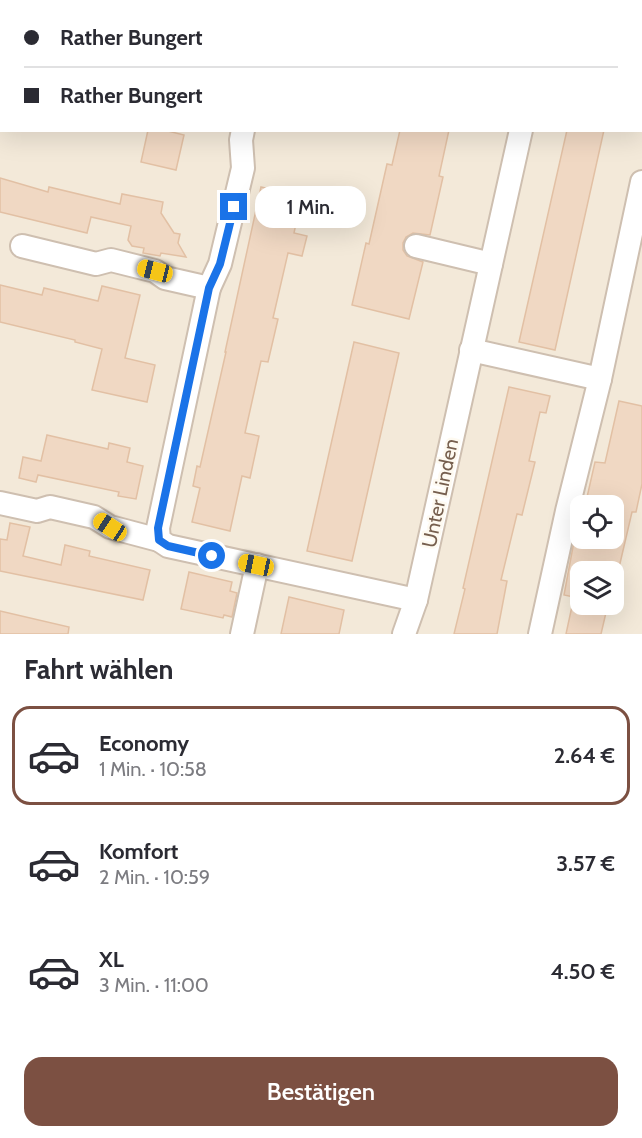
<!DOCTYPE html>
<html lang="de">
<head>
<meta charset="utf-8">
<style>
	:root { --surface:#fff; --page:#f2f2f3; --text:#2b2b33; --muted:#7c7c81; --line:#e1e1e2; --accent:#7c5042 }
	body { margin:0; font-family:Cabin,sans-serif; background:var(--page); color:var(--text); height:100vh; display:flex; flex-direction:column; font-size:22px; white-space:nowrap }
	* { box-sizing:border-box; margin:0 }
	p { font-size:20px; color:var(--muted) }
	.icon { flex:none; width:33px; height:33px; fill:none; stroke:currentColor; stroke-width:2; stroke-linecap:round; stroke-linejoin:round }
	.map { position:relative; height:634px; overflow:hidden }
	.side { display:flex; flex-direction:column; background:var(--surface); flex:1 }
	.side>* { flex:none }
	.banner { position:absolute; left:0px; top:0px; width:642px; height:132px; box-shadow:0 6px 24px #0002; display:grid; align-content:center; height:132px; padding:0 24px; background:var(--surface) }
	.controls { position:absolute; left:570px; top:495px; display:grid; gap:12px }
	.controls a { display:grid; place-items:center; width:54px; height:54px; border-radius:12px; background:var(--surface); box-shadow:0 6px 24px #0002; font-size:30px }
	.end { position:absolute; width:27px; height:27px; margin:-14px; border:8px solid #1a73e8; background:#fff; box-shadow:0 0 0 3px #fff }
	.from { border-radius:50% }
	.bubble { position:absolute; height:42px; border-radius:18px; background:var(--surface); box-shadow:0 6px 24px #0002; font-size:20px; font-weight:600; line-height:42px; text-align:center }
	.car { position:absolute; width:18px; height:36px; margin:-18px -9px; border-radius:8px; box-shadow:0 0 4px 2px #0007; background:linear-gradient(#f5c518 24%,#345 0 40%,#f5c518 0 76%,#345 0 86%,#f5c518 0) }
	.banner b { display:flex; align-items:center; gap:21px; height:57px; font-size:22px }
	.banner b+b { border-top:2px solid var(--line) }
	.banner i { width:15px; height:15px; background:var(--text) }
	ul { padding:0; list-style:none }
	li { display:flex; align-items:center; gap:18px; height:99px; margin:0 12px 9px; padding:0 12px; border:3px solid transparent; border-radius:18px }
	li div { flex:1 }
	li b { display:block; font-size:22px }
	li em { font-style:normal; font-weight:600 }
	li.selected { border-color:var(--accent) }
	li>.icon { width:54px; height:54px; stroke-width:1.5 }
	h2 { padding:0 24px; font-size:27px; line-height:72px }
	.cta { display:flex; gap:12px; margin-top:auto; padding:12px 24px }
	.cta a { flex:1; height:69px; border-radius:18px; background:var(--accent); color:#fff; font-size:24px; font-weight:600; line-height:69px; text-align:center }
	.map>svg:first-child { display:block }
</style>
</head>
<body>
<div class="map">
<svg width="642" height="634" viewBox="0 0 642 634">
	<rect width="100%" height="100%" fill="#fcf6ea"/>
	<path fill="#f3e9d9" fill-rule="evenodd" d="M0,0H642V634H0ZM2,2H640V130H2ZM580,506H614V538H580ZM580,572H614V604H580Z"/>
	<path fill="#d3eac8" d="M0,0H39L2,2L0,131Z"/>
	<g fill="#f0d8c3" stroke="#e2c0a4" stroke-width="1.5">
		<path d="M148,130H164L184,135L176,170L141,162Z"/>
		<path d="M400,130H449L439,176L443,177L430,235L413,233L406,237L403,243V250L407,256L423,262L409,319L352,305L366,243L369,244L387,164L392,165Z"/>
		<path d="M567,130H604L555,350L519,342Z"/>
		<path d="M0,178L48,192L49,187L120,204L122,194L163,202L161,213L174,233L180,234L178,243L186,257L161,253L160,256L143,253L144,248L132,246L128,240L131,226L91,217L87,233L0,212Z"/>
		<path d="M261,187L302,196L294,233L307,236L302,256L288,253L273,318L278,319L268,362L261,361L245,433L259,436L250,478L242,476L230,531L192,522L200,488L193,486L197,466L200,467L226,352H225Z"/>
		<path d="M0,285L42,295L44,288L98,301L102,286L140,295L125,358L155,365L147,402L92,390L102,349L75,342V340L0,322Z"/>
		<path d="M354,342L399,353L352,561L307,551Z"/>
		<path d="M509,387L550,396L546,413L540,412L529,461L535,462L522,515L517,514L501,580L507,581L497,634H454L465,589L463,588Z"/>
		<path d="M619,401L642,406V484L636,512H632L618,572H616L614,582V572H580V604H608L601,634H566L574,597L564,595L575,536L578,537L580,527V538H614V506H585L595,462L605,463Z"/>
		<path d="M47,435L108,449L109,443L130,448L127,462L143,466L136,499L118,496L119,492L38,475L36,482L19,478L23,457L41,461Z"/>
		<path d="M10,523L30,527L23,556L61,565L65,545L90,551L89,556L150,570L143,600L0,571V539L7,540Z"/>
		<path d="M189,572L232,582L230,591L237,593L232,617L224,615L223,618L181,609Z"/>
		<path d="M289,597L344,610L339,634H281Z"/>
		<path d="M0,611L69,627L68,634H0Z"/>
	</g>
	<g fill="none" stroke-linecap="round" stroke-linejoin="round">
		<g stroke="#cebfb0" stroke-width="26">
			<g id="minor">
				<path d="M280,2L281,0"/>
				<path d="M550,2L551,0"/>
				<path d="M640,65H642"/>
				<path d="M243,130L241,140L243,168L220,264L209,288L158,528L159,540L168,546L416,600"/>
				<path d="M22,246L96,264L111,260L155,271L165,278L209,288"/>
				<path d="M416,246L491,264"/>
				<path d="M471,350L600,379"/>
				<path d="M0,503L37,511L50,507L94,517L110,527L159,540"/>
				<path d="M242,634L257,565"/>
				<path d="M404,634L416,600L521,130"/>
				<path d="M540,634L567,511L600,379L642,182"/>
			</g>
		</g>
		<use href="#minor" stroke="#fff" stroke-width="22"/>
	</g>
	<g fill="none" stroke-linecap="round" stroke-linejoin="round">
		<path stroke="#1a73e8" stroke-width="8" d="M212,556L168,546L159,540L158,528L209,288L220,264L234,207"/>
	</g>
	<g text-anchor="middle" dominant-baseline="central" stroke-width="5" stroke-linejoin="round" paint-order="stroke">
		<g font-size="20" fill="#765f4e" stroke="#fefaf1">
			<text transform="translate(440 493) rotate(-78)">Unter Linden</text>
		</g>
	</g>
</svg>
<div class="controls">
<a><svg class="icon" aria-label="locate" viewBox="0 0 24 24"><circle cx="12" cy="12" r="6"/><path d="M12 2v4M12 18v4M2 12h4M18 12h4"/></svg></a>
<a><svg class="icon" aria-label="layers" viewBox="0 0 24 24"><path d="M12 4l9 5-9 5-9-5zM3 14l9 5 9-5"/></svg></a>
</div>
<i class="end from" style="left:212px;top:556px"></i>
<i class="end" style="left:234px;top:207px"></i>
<div class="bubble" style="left:255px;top:186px;width:111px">1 Min.</div>
<i class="car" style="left:155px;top:271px;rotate:284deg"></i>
<i class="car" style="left:110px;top:527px;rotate:303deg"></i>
<i class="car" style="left:256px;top:565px;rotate:282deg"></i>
<div class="banner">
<b><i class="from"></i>Rather Bungert</b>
<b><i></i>Rather Bungert</b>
</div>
</div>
<section class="side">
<h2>Fahrt wählen</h2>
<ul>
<li class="selected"><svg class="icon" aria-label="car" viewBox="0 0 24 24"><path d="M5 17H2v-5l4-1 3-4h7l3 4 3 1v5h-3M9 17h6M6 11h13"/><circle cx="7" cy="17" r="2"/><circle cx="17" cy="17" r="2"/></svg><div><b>Economy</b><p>1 Min. · 10:58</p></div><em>2.64 €</em></li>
<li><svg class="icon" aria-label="car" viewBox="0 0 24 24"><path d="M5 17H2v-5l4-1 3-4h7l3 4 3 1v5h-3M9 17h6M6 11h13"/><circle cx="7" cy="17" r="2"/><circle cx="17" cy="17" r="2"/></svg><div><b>Komfort</b><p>2 Min. · 10:59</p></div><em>3.57 €</em></li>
<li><svg class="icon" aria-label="car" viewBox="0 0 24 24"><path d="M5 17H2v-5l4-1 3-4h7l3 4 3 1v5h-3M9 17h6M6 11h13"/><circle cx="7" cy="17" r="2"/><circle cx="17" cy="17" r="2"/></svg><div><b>XL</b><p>3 Min. · 11:00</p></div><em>4.50 €</em></li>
</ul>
<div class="cta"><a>Bestätigen</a></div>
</section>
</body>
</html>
